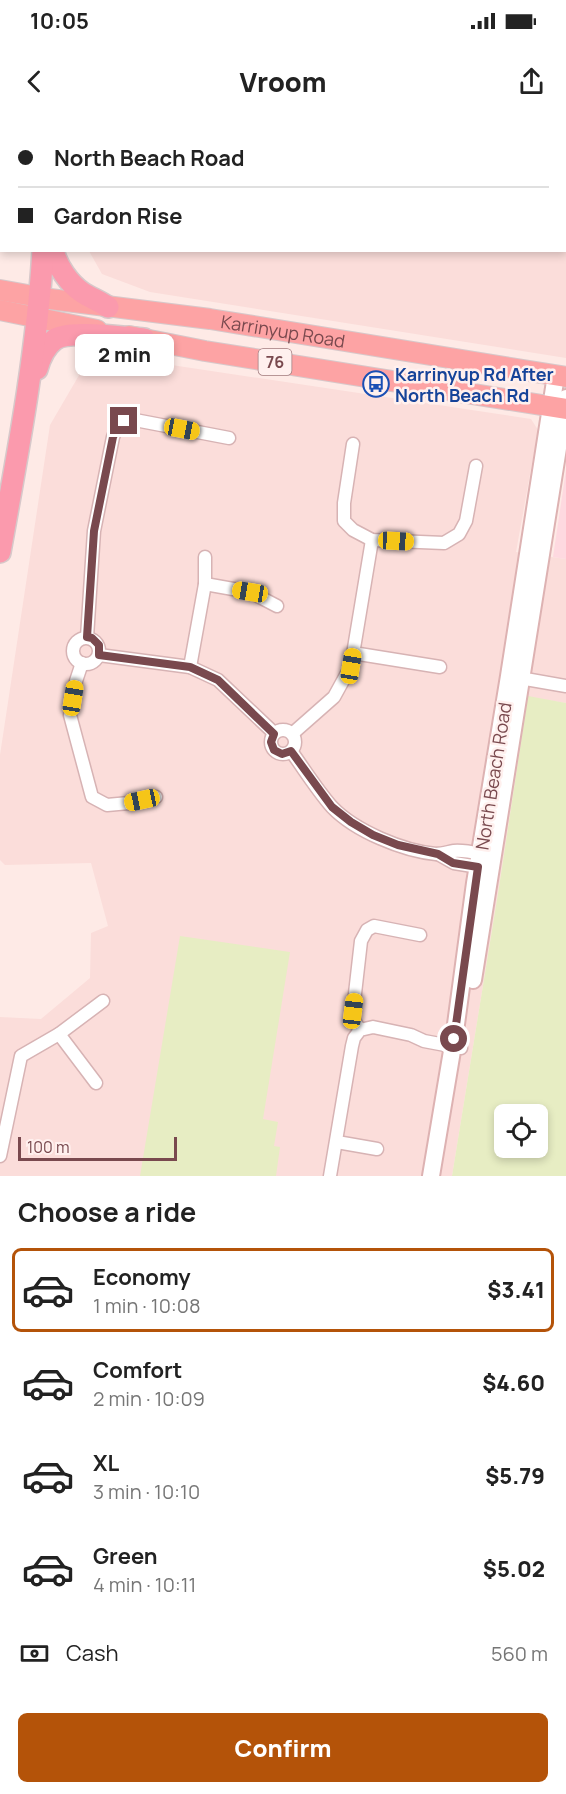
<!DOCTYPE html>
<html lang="en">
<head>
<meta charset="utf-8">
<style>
	:root { --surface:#fff; --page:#f6f6f6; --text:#222; --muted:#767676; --line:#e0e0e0; --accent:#b45309 }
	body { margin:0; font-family:Manrope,sans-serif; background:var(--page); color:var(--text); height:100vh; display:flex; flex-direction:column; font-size:22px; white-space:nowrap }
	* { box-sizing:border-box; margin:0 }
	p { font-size:20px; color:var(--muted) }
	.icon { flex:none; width:33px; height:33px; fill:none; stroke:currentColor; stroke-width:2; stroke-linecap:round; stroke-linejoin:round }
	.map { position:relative; height:1056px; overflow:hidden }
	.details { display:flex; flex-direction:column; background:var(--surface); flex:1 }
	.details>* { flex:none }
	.guide { position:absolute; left:0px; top:0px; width:567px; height:132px; box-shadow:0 3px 9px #0003; display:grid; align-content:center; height:132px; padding:0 18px; background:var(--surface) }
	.fabs { position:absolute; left:494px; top:984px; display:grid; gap:12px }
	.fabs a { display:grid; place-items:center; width:54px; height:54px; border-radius:9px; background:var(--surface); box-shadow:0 3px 9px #0003; font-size:30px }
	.scale { position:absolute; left:18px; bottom:15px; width:159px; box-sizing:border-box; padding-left:6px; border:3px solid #79494e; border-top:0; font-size:16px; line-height:21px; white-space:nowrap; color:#79494e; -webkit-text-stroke:4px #fff0ee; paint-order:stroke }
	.end { position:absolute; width:27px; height:27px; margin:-14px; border:8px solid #79494e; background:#fff; box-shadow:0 0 0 3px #fff }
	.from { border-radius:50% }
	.bubble { position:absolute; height:42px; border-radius:9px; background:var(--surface); box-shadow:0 3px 9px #0003; font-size:20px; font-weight:800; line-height:42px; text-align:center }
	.car { position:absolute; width:18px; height:36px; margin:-18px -9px; border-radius:8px; box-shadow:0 0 4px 2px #0007; background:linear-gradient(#f5c518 24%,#345 0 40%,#f5c518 0 76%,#345 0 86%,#f5c518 0) }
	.guide b { display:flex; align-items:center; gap:21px; height:57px; font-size:22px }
	.guide b+b { border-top:2px solid var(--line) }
	.guide i { width:15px; height:15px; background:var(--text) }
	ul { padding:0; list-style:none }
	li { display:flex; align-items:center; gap:18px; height:84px; margin:0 12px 9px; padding:0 6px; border:3px solid transparent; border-radius:9px }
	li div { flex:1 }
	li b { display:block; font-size:22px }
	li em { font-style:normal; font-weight:800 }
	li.on { border-color:var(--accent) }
	li>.icon { width:54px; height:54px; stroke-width:1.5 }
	h2 { padding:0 18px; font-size:27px; line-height:72px }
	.pay { display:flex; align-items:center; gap:15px; height:66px; padding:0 18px; font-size:22px }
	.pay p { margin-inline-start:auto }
	.button { display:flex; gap:12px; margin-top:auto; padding:12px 18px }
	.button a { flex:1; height:69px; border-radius:9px; background:var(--accent); color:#fff; font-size:24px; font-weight:800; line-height:69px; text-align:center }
	.status { display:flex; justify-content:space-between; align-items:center; height:42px; padding:0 30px; background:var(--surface); direction:ltr }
	.status svg { height:16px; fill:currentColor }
	header { display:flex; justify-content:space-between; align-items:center; height:78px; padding:0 18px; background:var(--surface); font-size:27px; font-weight:800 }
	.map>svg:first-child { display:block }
</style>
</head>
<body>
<div class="status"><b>10:05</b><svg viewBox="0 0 49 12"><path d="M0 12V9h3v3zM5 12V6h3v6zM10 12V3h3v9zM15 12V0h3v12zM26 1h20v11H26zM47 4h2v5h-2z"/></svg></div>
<header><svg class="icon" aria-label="back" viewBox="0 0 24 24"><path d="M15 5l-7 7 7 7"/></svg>Vroom<svg class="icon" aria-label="share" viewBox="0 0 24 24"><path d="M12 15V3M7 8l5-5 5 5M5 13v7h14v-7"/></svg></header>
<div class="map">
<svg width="566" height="1056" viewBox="0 0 566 1056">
	<rect width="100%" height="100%" fill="#feeae6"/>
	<g fill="#fbddda">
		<path d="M65,0H566V238L150,172L102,154L89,131L566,130V2H65Z"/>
		<path d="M92,233L531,299L538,310L516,432L566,439V583L528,577L499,767L452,1056H0V897L41,899L90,858L91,813L108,806L91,743L5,745L0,740V635L50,305Z"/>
	</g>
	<path fill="#fed9e0" d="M566,350V439L553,437Z"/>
	<g fill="#e7edc3" fill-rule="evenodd">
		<path d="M528,576L566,583V1056H452L499,767ZM504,994H537V1028H504Z"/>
		<path d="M180,816L290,832L263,999L278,1002L274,1026L280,1027L276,1056H140Z"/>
	</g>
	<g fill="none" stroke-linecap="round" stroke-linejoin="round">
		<g stroke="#d7b3b4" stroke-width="15">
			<g id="minor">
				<path d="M87,0L88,2"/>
				<path d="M441,2V0"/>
				<path d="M353,324L344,383V401L353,410L372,420L444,423L459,414L466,401L476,346"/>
				<path d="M205,464L250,472L277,486"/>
				<path d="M87,517L94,411L113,317C117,306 122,298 135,300L229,318"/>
				<circle cx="86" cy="531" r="13"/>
				<path d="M353,533L440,547"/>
				<path d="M99,535L190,547L218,560L274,613"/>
				<path d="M82,543L76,561L70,595L92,677L107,685L129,683L156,677"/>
				<path d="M190,547L205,464V437"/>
				<path d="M514,557L566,566"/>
				<circle cx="283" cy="622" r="12"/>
				<path d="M292,614L334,577L351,546L372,420"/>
				<path d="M291,631C304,649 317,670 332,687C355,711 403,731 436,734C442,734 448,732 454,731C464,730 476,733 486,735"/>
				<path d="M438,734L454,743L485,748"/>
				<path d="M360,910L355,902L353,891L361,821L367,810L374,806L420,815"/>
				<path d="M59,914L96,963"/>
				<path d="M337,1022L377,1029"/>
				<path d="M0,1036L21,936L59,914L103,881"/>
				<path d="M330,1056L352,926L354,918L360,910L373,907L411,915L424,921L461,928"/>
			</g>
		</g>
		<g stroke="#ddb2b2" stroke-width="20">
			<g id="secondary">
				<path d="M473,860L566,278"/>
				<path d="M431,1056L454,919L475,763L509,556L556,255"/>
			</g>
		</g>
		<g stroke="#d7c8ca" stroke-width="22">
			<g id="trunk">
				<path id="s1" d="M0,170L50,179L210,199L566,257"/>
				<path d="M0,190L97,210"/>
				<path d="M129,216L205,231L566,289"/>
			</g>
		</g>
		<g stroke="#d7c8ca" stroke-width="24">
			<g id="motorway">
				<path d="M40,0V2"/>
				<path d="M53,130C57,146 69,164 83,173C91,178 99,181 108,187"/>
				<path d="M37,249C40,238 45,227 54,220C68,209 125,218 144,219"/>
				<path d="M0,432C18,332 37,232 43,130"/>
			</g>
		</g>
		<use href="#minor" stroke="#fff" stroke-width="12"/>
		<use href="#secondary" stroke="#fff" stroke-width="16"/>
		<use href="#trunk" stroke="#fda3a4" stroke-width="20"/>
		<use href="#motorway" stroke="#fb9aad" stroke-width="21"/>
	</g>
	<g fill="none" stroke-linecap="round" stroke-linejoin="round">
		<path stroke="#79494e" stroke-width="8" d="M124,301L118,306L113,317L94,411L87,517L92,518L99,525V535L190,547L218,560L274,614L271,622L274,630L282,634L291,631L332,687L351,702L373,715L398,725L438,734L453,743L478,747L454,919"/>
	</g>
	<defs>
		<g id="bus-ring" transform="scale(1.35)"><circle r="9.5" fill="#fff0ee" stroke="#1a4fb4" stroke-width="1.5"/><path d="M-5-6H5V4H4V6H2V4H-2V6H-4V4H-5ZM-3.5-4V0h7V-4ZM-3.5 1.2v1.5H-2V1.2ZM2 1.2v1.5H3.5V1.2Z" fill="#1a4fb4"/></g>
	</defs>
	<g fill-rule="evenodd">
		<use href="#bus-ring" x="376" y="264"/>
	</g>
	<g text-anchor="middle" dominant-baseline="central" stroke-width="5" stroke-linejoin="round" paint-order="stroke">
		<rect fill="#fff0ee" stroke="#a17b7e" stroke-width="1.5" x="258.5" y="229" width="33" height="26" rx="4.5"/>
		<g font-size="16" font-weight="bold" fill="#79494e">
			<text x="275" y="242">76</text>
		</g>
		<g font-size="18" fill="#79494e" stroke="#fff0ee">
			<text stroke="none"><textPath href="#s1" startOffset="286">Karrinyup Road</textPath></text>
			<text transform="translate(493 656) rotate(-81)">North Beach Road</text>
		</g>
		<g font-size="18" font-weight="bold" fill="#164399" stroke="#fff0ee" text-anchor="start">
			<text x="395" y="254">Karrinyup Rd After<tspan x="395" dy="21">North Beach Rd</tspan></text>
		</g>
	</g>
</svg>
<div class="fabs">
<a><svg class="icon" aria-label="locate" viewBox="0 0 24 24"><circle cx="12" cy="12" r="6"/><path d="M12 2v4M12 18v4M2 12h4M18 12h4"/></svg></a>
</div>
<div class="scale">100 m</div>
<i class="end from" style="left:454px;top:919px"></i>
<i class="end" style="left:124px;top:301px"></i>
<div class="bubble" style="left:75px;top:214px;width:99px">2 min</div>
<i class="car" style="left:182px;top:309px;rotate:101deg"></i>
<i class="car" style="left:396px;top:421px;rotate:93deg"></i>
<i class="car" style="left:250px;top:472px;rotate:279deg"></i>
<i class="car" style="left:351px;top:546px;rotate:9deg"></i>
<i class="car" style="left:73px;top:578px;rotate:9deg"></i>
<i class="car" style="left:142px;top:680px;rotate:258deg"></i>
<i class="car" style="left:353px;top:891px;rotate:7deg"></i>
<div class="guide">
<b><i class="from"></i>North Beach Road</b>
<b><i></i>Gardon Rise</b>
</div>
</div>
<section class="details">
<h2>Choose a ride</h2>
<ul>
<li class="on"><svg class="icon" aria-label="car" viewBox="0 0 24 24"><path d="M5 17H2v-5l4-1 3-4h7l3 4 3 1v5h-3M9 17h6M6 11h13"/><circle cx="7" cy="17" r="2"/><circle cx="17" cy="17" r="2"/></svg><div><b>Economy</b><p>1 min · 10:08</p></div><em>$3.41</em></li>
<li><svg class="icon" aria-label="car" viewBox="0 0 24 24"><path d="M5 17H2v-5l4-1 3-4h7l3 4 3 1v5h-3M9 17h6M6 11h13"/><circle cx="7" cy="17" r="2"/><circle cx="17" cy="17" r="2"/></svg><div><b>Comfort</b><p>2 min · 10:09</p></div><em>$4.60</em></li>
<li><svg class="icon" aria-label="car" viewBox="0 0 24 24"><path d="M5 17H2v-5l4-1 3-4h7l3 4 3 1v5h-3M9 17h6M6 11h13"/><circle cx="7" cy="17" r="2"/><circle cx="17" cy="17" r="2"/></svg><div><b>XL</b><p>3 min · 10:10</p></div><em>$5.79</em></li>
<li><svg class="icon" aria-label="car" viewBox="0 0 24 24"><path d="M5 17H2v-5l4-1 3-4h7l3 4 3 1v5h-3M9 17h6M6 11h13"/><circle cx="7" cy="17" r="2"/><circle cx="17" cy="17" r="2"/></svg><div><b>Green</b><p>4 min · 10:11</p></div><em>$5.02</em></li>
</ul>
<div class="pay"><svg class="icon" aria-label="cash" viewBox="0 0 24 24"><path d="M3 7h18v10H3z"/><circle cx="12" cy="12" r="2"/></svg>Cash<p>560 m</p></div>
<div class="button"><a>Confirm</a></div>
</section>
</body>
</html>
